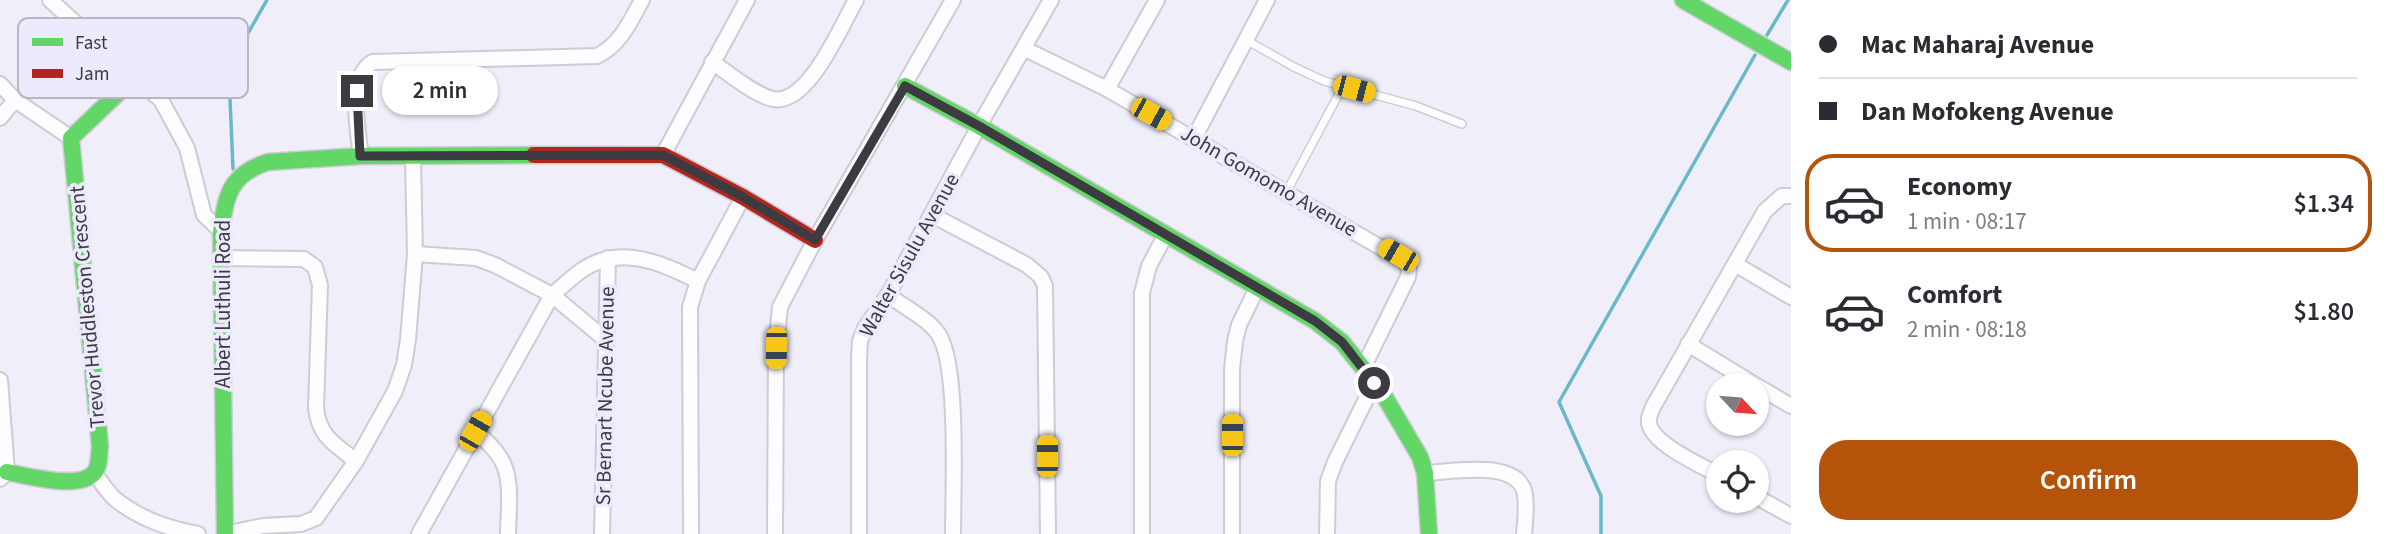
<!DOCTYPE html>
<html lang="en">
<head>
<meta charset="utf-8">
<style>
	:root { --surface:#fff; --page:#f2f2f3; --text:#2b2b33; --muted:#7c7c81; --line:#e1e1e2; --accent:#b45309 }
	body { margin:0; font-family:"Source Sans 3",sans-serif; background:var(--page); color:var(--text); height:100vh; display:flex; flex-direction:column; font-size:26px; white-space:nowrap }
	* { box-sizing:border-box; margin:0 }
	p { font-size:23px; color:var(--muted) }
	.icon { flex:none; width:38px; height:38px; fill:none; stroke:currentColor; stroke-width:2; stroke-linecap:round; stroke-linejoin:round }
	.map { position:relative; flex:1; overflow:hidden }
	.panel { display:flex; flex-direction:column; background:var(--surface); width:595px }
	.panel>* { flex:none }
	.guide { display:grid; align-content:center; height:154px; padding:0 28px; background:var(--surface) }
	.needle { width:46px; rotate:116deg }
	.fabs { position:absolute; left:1706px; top:373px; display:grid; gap:14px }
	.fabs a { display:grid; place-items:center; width:63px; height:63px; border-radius:50%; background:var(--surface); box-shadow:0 2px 5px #0004; font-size:35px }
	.end { position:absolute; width:32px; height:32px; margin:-16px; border:9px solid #3c3b42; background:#fff; box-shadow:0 0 0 4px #fff }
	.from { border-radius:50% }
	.bubble { position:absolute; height:49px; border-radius:24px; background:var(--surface); box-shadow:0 2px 5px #0004; font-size:23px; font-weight:600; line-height:49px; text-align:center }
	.car { position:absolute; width:21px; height:42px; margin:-21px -10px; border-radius:9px; box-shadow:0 0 5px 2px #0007; background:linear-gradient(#f5c518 24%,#345 0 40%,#f5c518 0 76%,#345 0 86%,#f5c518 0) }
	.guide b { display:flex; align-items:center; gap:24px; height:66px; font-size:26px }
	.guide b+b { border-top:2px solid var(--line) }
	.guide i { width:18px; height:18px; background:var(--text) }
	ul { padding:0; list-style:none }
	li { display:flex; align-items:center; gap:21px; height:98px; margin:0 14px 10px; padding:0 14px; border:4px solid transparent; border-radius:28px }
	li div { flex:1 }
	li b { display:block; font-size:26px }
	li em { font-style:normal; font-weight:600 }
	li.current { border-color:var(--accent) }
	li>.icon { width:63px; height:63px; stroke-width:1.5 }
	.cta { display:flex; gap:14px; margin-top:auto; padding:14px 28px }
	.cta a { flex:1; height:80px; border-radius:28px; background:var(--accent); color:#fff; font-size:28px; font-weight:600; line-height:80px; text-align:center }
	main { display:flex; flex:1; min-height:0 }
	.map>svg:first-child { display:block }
</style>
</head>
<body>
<main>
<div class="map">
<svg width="1791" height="534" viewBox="0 0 1791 534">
	<rect width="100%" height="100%" fill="#f0eef9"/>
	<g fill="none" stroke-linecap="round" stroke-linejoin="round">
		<g stroke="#6ab9cb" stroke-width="3.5">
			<path d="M1767,35L1788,0"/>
			<path d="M233,169L229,75L240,47L267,0"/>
			<path d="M1601,534V496L1559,402L1755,55"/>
		</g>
		<g stroke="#cdccd4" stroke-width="10">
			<g id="lane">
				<path d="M1246,40L1294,67L1324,81L1416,106L1462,124"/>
				<path d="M1287,191L1343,86"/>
			</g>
		</g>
		<g stroke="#cdccd4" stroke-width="18">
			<g id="street">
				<path d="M50,0L161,100L187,148L204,215L221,231"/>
				<path d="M1025,49L1107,89L1404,261L1409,268L1408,277L1363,368"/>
				<path d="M712,62C728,73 755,95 773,99C808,106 841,26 856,0"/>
				<path d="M0,84L15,100L71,138"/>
				<path d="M1107,89L1157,0"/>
				<path d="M0,118L15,100"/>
				<path d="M1194,138L1267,0"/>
				<path d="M663,155L747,0"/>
				<path d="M361,156C358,132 347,76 373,62L597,56C620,45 630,22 642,0"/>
				<path d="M932,215L1027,265L1041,277L1045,286L1048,534"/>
				<path d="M415,254L476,258L495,265L552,295L606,340"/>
				<path d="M222,258L304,259L315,267L320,285L316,408C319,437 335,444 356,461"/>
				<path d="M1735,264L1791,297"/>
				<path d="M888,295C904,307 929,319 939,335C959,367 953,492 953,534"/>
				<path d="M1688,344L1755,385"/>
				<path d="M0,380L7,472L0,479"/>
				<path d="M1757,386L1791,406"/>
				<path d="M476,431C485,440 496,449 502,461C513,481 508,512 508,534"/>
				<path d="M94,473C101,481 107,492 115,499C138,518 170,529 198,534"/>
				<path d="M1425,473C1452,472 1520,458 1525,495C1527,507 1525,522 1524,534"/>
				<path d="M1718,475C1701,465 1652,444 1649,423C1648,417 1651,412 1653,407L1765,211L1782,196H1791"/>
				<path d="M1757,497L1791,516"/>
				<path d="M225,534L263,526L301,524L316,518L356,461L395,391L404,365L408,340L415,254L413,157"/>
				<path d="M419,534L552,295C562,287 572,277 582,270C621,244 661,263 698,281"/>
				<path d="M602,534L608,258"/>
				<path d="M691,534L690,307L698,281L743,197"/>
				<path d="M775,534L776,348L780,307L815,240L953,0"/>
				<path d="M859,534V359L860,341L865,328L888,295L979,126L1051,0"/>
				<path d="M1142,534V293L1149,266L1166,234"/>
				<path d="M1232,534V369L1235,341L1239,325L1257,288"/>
				<path d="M1327,534L1328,481L1335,462L1374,383"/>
			</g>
		</g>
		<g stroke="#cdccd4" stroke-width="19">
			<g id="fast">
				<path d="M1683,0L1791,62"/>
				<path d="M905,86L979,126L1315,321L1342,342L1363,368L1386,399L1420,457L1425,473L1429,534"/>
				<path d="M7,472C27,476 79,490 94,473C100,466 99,454 100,446L71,138L135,77"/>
				<path d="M225,534L221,231C226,195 230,174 268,162L361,156L534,155"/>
			</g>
		</g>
		<g stroke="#cdccd4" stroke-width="19">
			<path id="jam" d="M534,155H663L743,197L815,240"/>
		</g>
		<use href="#lane" stroke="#fdfcfe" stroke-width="7"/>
		<use href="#street" stroke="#fdfcfe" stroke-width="14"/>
		<use href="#fast" stroke="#63d668" stroke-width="16"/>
		<use href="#jam" stroke="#b3261e" stroke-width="16"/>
	</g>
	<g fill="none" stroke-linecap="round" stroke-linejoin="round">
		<path stroke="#3c3b42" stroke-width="9" d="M357,91L360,156L663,155L743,197L815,240L905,86L979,126L1315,321L1342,342L1374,383"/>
	</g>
	<g text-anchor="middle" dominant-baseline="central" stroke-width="7" stroke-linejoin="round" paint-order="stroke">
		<g font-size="21" fill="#3c3b42" stroke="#edeafd">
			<text transform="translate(1269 181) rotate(30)">John Gomomo Avenue</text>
			<text transform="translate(909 255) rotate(-61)">Walter Sisulu Avenue</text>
			<text transform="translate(223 304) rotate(-90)">Albert Luthuli Road</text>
			<text transform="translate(87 307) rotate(-95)">Trevor Huddleston Crescent</text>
			<text transform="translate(605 396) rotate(-89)">Sr Bernart Ncube Avenue</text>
		</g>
	</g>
	<rect x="18" y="18" width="230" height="80" rx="10" fill="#edeafd" stroke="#b8b6c5" stroke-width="2"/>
	<rect x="32" y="38" width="31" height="8" fill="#63d668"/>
	<rect x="32" y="69" width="31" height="9" fill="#b3261e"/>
	<g font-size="19" fill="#3c3b42">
		<text x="75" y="49">Fast</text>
		<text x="75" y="80">Jam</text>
	</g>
</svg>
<div class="fabs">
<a><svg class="needle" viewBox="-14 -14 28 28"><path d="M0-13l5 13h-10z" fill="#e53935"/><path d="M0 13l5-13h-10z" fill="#7c7c81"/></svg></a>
<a><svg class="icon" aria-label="locate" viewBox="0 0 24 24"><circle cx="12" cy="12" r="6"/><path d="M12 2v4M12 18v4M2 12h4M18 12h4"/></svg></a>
</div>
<i class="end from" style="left:1374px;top:383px"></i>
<i class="end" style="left:357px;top:91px"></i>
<div class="bubble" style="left:382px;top:66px;width:116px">2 min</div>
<i class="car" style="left:1354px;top:89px;rotate:105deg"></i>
<i class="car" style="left:1151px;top:114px;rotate:119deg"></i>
<i class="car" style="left:1398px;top:255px;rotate:300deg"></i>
<i class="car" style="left:776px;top:348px;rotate:181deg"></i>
<i class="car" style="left:475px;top:431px;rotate:30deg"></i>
<i class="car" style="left:1232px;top:435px;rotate:0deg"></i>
<i class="car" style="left:1047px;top:456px;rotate:0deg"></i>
</div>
<section class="panel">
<div class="guide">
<b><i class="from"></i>Mac Maharaj Avenue</b>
<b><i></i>Dan Mofokeng Avenue</b>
</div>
<ul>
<li class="current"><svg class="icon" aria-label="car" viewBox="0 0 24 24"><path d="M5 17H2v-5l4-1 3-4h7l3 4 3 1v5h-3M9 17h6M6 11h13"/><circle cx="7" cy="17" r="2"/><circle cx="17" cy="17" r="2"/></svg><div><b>Economy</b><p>1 min · 08:17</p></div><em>$1.34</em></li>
<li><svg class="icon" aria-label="car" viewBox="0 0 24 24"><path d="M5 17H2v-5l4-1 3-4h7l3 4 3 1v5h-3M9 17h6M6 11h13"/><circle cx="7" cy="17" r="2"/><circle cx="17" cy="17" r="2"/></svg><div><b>Comfort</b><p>2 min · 08:18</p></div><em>$1.80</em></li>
</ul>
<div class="cta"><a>Confirm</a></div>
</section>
</main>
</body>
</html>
